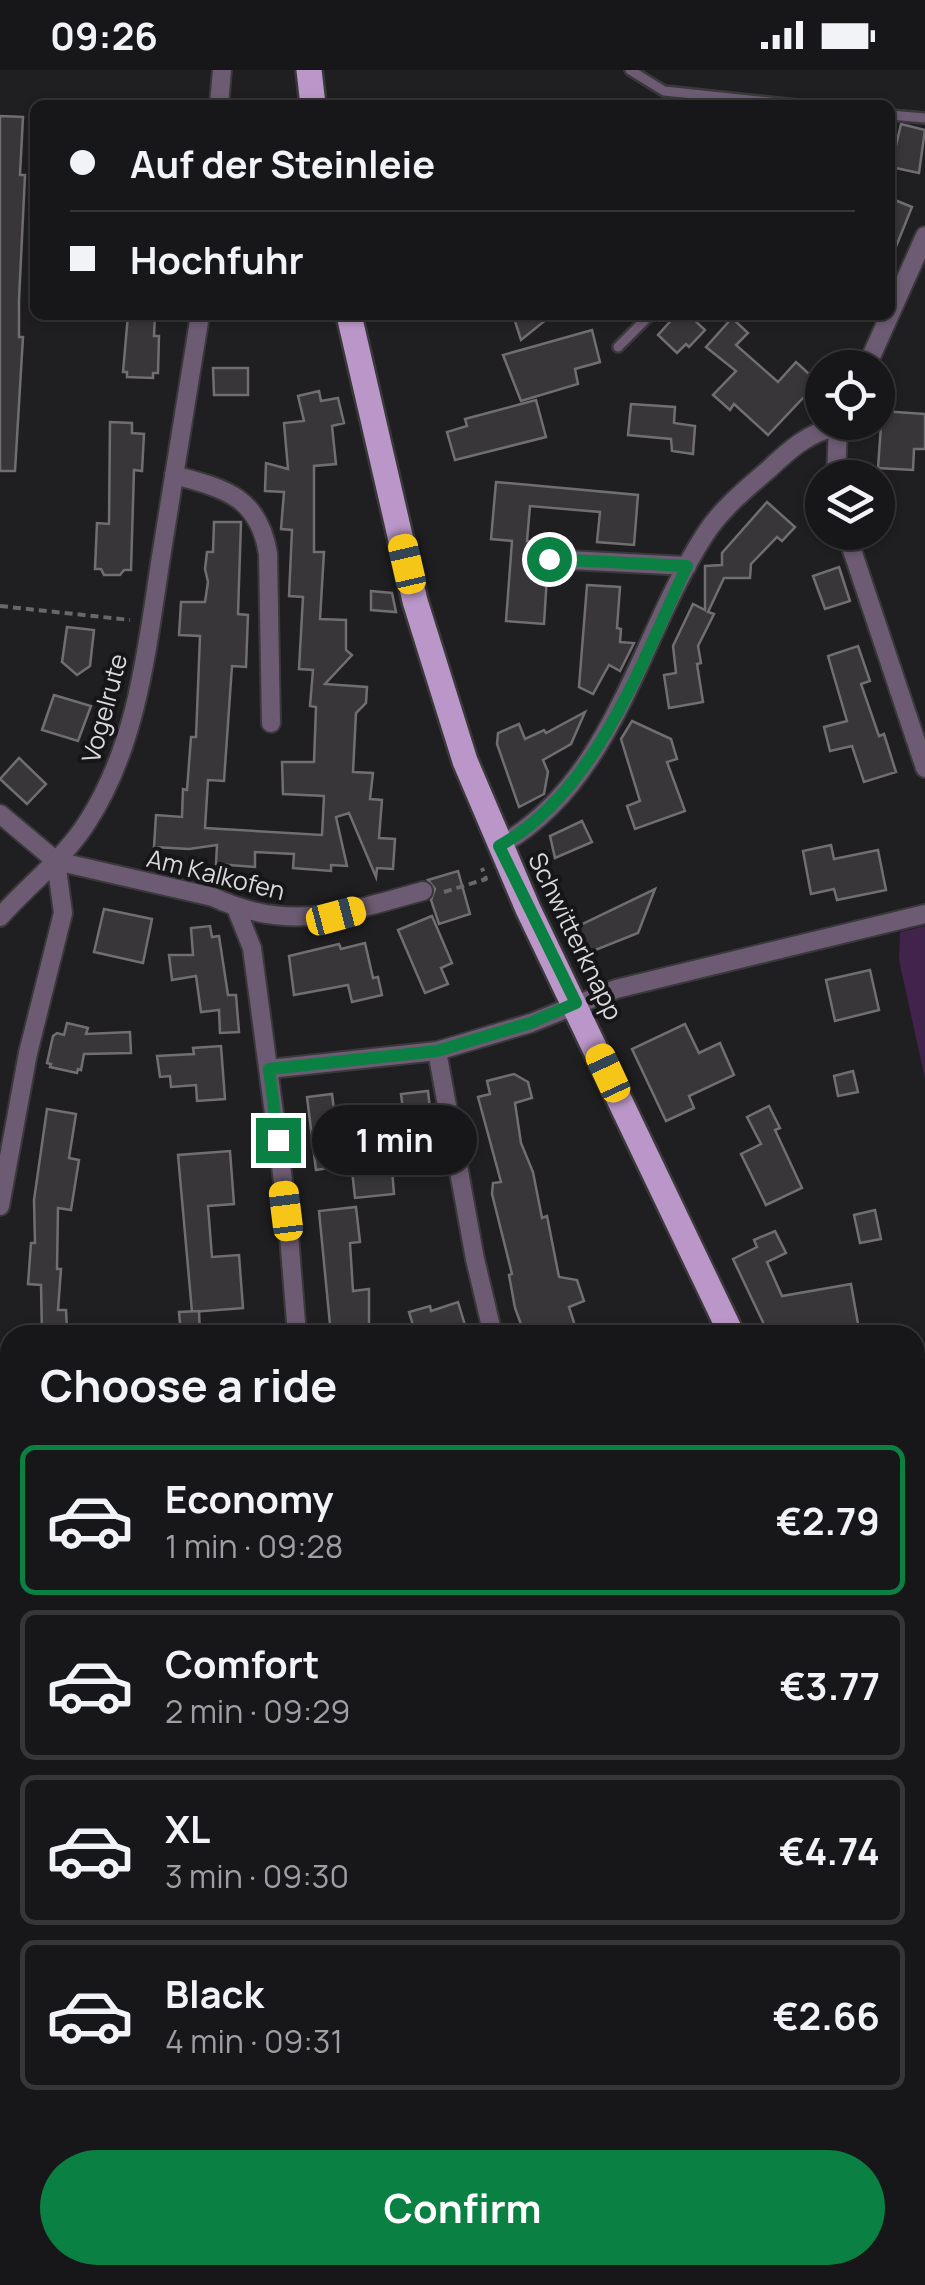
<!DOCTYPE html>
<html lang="en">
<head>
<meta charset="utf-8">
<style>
	:root { --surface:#171618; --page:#242325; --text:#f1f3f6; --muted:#9e9fa2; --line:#363537; --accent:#0b8043 }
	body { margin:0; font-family:Manrope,sans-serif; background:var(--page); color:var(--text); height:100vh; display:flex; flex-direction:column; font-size:38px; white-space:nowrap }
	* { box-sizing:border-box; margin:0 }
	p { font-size:32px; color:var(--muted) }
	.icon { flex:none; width:55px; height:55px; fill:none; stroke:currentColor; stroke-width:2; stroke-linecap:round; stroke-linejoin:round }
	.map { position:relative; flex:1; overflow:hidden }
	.panel { position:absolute; left:0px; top:1255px; width:925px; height:960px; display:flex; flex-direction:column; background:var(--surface); border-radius:30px 30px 0 0; box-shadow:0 2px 8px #0004,0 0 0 2px var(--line) }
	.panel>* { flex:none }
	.hud { position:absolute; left:30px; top:30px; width:865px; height:220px; border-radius:15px; box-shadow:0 2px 8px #0004,0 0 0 2px var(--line); display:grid; align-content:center; height:220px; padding:0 40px; background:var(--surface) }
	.tools { position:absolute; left:805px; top:280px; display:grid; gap:20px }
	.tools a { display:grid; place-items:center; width:90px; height:90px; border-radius:50%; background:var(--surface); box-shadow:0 2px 8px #0004,0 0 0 2px var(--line); font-size:50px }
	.end { position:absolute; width:45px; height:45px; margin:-22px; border:12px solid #0b8043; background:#fff; box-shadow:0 0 0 5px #fff }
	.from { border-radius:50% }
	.bubble { position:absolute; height:70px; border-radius:35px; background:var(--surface); box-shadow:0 2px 8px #0004,0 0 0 2px var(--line); font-size:32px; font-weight:700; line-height:70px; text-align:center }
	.car { position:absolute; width:30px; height:60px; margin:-30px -15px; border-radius:12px; box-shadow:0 0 8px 2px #0007; background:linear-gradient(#f5c518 24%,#345 0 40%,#f5c518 0 76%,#345 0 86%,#f5c518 0) }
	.hud b { display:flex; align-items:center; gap:35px; height:95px; font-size:38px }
	.hud b+b { border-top:2px solid var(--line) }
	.hud i { width:25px; height:25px; background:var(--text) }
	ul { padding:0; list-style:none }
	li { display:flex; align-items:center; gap:30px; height:150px; margin:0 20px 15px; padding:0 20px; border:5px solid var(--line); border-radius:15px }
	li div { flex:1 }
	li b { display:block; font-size:38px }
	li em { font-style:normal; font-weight:700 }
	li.current { border-color:var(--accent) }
	li>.icon { width:90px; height:90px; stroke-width:1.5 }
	h2 { padding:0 40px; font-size:45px; line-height:120px }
	.primary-button { display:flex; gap:20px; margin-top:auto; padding:20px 40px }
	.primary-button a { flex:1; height:115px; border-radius:60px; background:var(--accent); color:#fff; font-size:40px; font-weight:700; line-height:115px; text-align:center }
	.status { display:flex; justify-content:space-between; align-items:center; height:70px; padding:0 50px; background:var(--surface); direction:ltr }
	.status svg { height:28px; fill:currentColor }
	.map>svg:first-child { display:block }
</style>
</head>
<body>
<div class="status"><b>09:26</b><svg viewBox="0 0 49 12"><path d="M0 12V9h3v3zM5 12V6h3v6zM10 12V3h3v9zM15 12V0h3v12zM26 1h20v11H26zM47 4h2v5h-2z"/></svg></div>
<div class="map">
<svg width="925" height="2215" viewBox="0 0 925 2215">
	<rect width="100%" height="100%" fill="#1f1e20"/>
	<g fill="#41234c">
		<path d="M925,856V1009L899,890L900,862Z"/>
		<path d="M925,1521V1611L915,1590V1525Z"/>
	</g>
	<g fill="#383638" stroke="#706e71" stroke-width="2.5">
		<path d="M0,46L23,47L20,105H25L19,230V267H23L15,401H0Z"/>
		<path d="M901,54L925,60L919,103L891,97Z"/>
		<path d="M890,128L912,137L891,189H890Z"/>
		<path d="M128,245H155L154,266H159L158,303H153V308L127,307V302H123Z"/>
		<path d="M513,245H552L521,270Z"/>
		<path d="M676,245H689L705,260L689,277L686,274L677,283L658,265Z"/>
		<path d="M732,248L748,263L736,275L778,312L796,292L818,312L768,365L734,334L730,340L713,325L736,301L706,277Z"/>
		<path d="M592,260L600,292L575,299L578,314L521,331L503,285Z"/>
		<path d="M213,298H248V325H214Z"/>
		<path d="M319,321L321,331L338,328L344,353L332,356L336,394L314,396V482H324L320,549L346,550V580L352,585L325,614L367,617L366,633L356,643L353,702L373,703L370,729L382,730L379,768L395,769L393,799L377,798L376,807L349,743L336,747L347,796L331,795V801L293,798L294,784L255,782V797L216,794L217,775L189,779L154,777L156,745L182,747L183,719L187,720L191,667H196L200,566L179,565L181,532H205L208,512L205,499L207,482H213L214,452H241L238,544L248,545L246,597L232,596L224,711L208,710L205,758L322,765L324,726L283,724L282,692H314L316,637L310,636L313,600L299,599L303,527L289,526L292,460L281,459L284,422L265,421L266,393L288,399L284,353L304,351L298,326Z"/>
		<path d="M536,330L546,367L455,390L447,362L467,356L465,349Z"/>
		<path d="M631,334L675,337L674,353L695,356L693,384L672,381L671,369L628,365Z"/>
		<path d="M882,341L925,344V379H914L913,400L878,398Z"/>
		<path d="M110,352L132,353V363L144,364L142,401L134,400L131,500H124L120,505H104L101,499H95L97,453L109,454Z"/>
		<path d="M496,412L638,425L634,475L597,472L600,442L530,436L527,471L538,472L533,504L547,506L544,554L506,551L512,471L491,469Z"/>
		<path d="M767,432L795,457L782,471L777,467L751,494L750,508H724L708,542L714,544L698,576L701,593L697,594L703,632L669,638L664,605L676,603L673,576L693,534L705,540V496L722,495V483Z"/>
		<path d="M839,497L850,531L825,539L813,506Z"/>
		<path d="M587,515L620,517L617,558L621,559L620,572L634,573L620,601L609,595L593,624L579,617Z"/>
		<path d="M371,521L392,523L396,542L371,540Z"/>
		<path d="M67,557L94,560L90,596L77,605L62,592Z"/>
		<path d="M858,576L870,611L861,614L879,666L884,664L896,702L864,712L852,676L830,681L824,657L847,651L828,586Z"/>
		<path d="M54,625L91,636L78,671L42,660Z"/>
		<path d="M585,642L571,674L543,690L548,702L544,724L519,737L497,674L498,663L519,654L525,669L544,660L546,663Z"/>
		<path d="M632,651L671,669L677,689L667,692L685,741L635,759L627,736L640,731L621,669Z"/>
		<path d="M19,688L46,714L27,734L0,709Z"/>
		<path d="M582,751L592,772L555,788L550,766Z"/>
		<path d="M831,775L834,789L878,780L886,820L837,830L834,819L811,824L803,781Z"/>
		<path d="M458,801L470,844L439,854L431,830L435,819L428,810Z"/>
		<path d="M655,819L638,863L588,883L576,857Z"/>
		<path d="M104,839L152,849L143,893L94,882Z"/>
		<path d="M432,846L452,893L441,898L448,914L425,923L398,860Z"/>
		<path d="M210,856L212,867L219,866L228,925H236L239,962L220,963L219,940L201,942L196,906L172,910L169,885H193L191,858Z"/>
		<path d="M365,873L373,908L378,907L382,925L352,932L348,915L294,925L289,886L339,874L341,879Z"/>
		<path d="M870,900L879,940L835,951L826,910Z"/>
		<path d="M67,953L88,958L86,964L130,962L131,983L84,984L81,1000L78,999L77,1003L50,997L51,994L47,993L53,966L57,963L64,965Z"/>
		<path d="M685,954L699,983L720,973L734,1005L689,1026L694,1038L666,1051L632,979Z"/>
		<path d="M221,976L225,1029L197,1031L196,1015L171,1017L170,1006L160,1007L157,986L194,984L193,978Z"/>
		<path d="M853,1001L858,1022L838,1026L834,1006Z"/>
		<path d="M514,1004L528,1012L532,1028L515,1033L521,1073L533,1102L542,1148L547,1146L559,1207L577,1210L584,1231L569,1237L578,1265H525L515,1238L509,1205L512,1204L492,1124L493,1113L501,1112L478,1027L490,1024L487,1011Z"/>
		<path d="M428,1021L436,1093L398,1098L394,1065L406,1064L401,1024Z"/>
		<path d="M332,1024L341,1096L316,1100L307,1027Z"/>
		<path d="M769,1036L780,1058L775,1060L802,1118L766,1135L741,1084L761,1074L747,1047Z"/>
		<path d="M47,1039L76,1044L69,1088L79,1090L71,1140L58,1138L57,1199H61L58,1240H66L67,1259L57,1260V1265H42L41,1215L28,1214L31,1173H35L34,1130Z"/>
		<path d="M230,1081L234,1134L208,1136L212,1187L239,1185L243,1238L192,1242L178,1085Z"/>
		<path d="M391,1087L394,1124L355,1128L351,1091Z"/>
		<path d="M356,1137L360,1172L350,1173L353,1221L369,1219V1265H331L319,1141Z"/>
		<path d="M875,1140L881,1169L860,1173L854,1145Z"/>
		<path d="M775,1161L786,1183L767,1192L782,1226L851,1214L860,1265H769L733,1189L757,1177L754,1170Z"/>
		<path d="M458,1232L468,1265H416L409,1242L430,1236L431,1241Z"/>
		<path d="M199,1241L200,1265H181L179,1242Z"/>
	</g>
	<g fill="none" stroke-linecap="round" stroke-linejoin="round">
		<g stroke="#39383a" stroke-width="14">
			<g id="service">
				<path d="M630,0L664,21L797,35"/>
				<path d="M890,45L925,48"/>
				<path d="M618,277L650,245"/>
			</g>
		</g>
		<g stroke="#39383a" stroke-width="22">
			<g id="minor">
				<path d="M219,35L222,0"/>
				<path d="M866,298L925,166"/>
				<path d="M174,405C226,419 259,427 268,484L271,653"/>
				<path d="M836,408L838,356"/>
				<path d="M846,462L925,698"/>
				<path d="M549,489L687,496"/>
				<path d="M0,744L56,791L213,827C289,863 347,842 423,821"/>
				<path d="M499,776C614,712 638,569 704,466C720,440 745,420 768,400C790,379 808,363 838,356L840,352"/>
				<path d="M236,838L252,878L287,1141L297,1265"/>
				<path d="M0,847C29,814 65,788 88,751C138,673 147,577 161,487C174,406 187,326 200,245"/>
				<path d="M437,981L475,1189L493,1265"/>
				<path d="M269,999L437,981L531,953L616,919L925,844"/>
				<path d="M0,1136L28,983L63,843L56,791"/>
				<path d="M0,1383L10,1452"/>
				<path d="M908,2205L911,2215"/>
				<path d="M0,2210L4,2215"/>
				<path d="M278,2215L279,2205"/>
			</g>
		</g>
		<g stroke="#39383a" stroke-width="30">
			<g id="primary">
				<path d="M309,0L313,35"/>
				<path d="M349,245L415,531L465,691L528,839L732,1265"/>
				<path d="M915,1647L925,1668"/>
			</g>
		</g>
		<g stroke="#686769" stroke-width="4" stroke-dasharray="8 5" stroke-linecap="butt">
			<path d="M0,536L130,550"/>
			<path d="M444,822L486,809L482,798"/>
		</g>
		<use href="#service" stroke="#6c5b72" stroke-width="9"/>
		<use href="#minor" stroke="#6c5b72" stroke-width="18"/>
		<use href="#primary" stroke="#ba97c8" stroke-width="25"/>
	</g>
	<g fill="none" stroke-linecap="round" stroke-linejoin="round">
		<path stroke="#0b8043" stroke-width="12" d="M278,1070L269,999L437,981L530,953L576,933L499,776C596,723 642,591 687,496L549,489"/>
	</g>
	<g text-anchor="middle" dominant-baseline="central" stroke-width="8" stroke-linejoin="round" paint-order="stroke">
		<g font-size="25" fill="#d9d8da" stroke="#161517">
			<text transform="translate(104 638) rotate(-75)">Vogelrute</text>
			<text transform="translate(216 804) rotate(14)">Am Kalkofen</text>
			<text transform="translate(576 866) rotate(64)">Schwitterknapp</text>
		</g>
	</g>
</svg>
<div class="tools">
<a><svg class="icon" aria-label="locate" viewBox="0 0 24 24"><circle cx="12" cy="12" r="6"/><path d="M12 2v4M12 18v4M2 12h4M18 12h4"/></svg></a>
<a><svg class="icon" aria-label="layers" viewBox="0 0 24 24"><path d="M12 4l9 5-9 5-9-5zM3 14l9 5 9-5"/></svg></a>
</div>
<i class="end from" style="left:549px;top:489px"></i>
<i class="end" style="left:278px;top:1070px"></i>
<div class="bubble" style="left:312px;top:1035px;width:165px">1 min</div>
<i class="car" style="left:407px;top:494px;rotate:347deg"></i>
<i class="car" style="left:336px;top:846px;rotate:75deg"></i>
<i class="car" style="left:608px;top:1003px;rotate:335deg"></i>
<i class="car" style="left:286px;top:1141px;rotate:353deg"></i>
<div class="hud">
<b><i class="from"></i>Auf der Steinleie</b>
<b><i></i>Hochfuhr</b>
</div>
<section class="panel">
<h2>Choose a ride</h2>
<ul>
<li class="current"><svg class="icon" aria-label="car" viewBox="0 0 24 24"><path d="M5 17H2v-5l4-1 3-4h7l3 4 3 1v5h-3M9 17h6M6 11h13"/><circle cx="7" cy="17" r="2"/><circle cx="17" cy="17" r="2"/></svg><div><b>Economy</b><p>1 min · 09:28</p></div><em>€2.79</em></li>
<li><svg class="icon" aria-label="car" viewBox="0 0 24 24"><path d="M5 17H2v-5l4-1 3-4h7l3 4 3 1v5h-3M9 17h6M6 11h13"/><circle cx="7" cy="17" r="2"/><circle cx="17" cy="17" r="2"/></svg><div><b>Comfort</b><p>2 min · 09:29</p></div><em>€3.77</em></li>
<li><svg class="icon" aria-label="car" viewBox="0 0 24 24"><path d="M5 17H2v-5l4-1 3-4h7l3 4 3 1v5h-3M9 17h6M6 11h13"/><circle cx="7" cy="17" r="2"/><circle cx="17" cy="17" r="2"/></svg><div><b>XL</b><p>3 min · 09:30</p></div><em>€4.74</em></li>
<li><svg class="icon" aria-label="car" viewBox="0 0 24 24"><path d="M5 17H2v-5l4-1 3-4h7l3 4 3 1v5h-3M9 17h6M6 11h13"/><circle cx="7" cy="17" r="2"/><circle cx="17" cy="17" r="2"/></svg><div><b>Black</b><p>4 min · 09:31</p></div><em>€2.66</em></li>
</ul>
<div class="primary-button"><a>Confirm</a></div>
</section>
</div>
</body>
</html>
